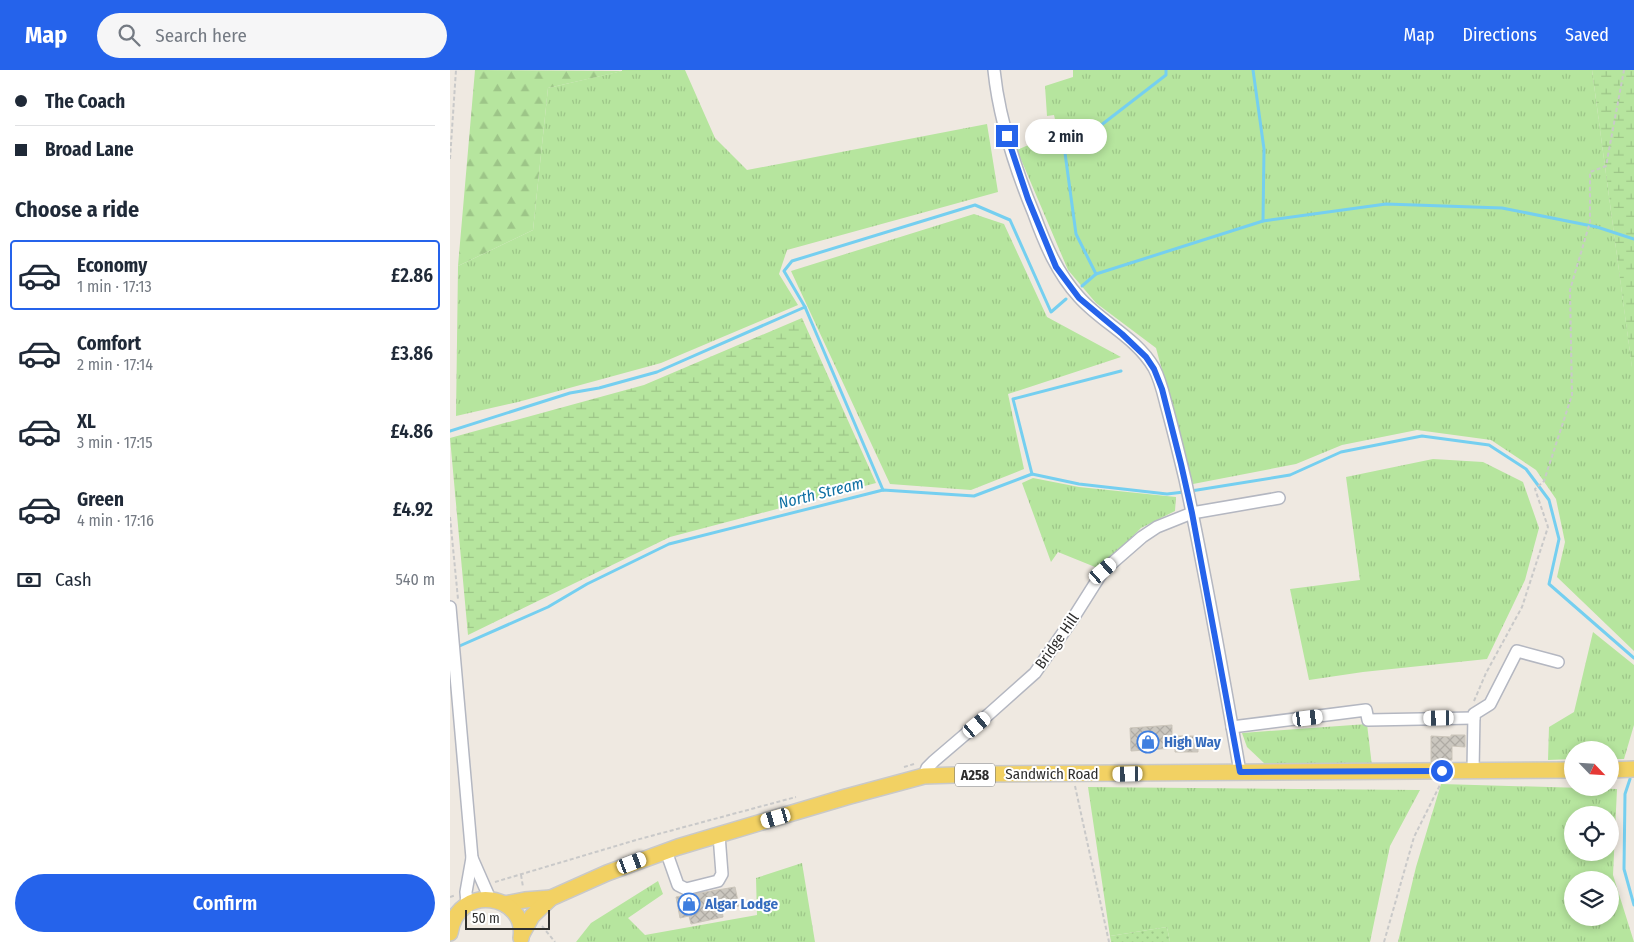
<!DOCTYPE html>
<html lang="en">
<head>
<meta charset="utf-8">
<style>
	:root { --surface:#fff; --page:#f6f6f7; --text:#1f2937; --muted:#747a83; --line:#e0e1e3; --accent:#2563eb }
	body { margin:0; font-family:"Fira Sans Condensed",sans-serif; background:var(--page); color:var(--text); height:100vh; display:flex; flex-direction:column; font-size:19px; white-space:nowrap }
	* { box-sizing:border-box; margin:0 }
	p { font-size:16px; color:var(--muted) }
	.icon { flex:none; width:28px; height:28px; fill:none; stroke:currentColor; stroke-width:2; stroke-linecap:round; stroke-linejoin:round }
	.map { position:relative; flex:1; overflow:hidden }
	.drawer { display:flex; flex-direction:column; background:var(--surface); width:450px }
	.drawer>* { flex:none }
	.hud { display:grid; align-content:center; height:110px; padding:0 15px; background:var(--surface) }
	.needle { width:32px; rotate:115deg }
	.fabs { position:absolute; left:1114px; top:671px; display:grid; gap:10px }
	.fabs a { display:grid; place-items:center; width:55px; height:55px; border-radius:50%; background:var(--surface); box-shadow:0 2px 8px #0003; font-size:25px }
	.scale { position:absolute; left:15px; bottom:12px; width:85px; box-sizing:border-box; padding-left:5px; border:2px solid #2e2e2e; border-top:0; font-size:14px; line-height:18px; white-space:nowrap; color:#2e2e2e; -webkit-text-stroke:4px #fff; paint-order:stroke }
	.end { position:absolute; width:22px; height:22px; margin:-11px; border:6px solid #2563eb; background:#fff; box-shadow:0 0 0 2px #fff }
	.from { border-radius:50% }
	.bubble { position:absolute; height:35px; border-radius:18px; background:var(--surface); box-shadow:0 2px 8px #0003; font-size:16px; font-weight:600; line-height:35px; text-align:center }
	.car { position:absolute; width:15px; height:30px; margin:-15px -8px; border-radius:6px; box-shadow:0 0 4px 1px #0007; background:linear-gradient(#fff 24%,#345 0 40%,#fff 0 76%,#345 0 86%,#fff 0) }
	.hud b { display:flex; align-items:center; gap:18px; height:48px; font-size:19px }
	.hud b+b { border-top:1px solid var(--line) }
	.hud i { width:12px; height:12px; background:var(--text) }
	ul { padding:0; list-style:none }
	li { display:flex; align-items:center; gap:15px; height:70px; margin:0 10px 8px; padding:0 5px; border:2px solid transparent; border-radius:5px }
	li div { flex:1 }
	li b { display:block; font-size:19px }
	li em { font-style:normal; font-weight:600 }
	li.active { border-color:var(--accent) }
	li>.icon { width:45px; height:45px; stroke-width:1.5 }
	h2 { padding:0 15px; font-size:22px; line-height:60px }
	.pay { display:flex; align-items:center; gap:12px; height:55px; padding:0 15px; font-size:19px }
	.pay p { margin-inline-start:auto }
	.action { display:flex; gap:10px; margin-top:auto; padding:10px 15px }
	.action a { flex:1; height:58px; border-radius:30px; background:var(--accent); color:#fff; font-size:20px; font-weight:600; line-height:58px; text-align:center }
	header { display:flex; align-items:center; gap:30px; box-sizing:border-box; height:70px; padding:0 25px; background:var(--accent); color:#fff }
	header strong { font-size:24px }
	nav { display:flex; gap:28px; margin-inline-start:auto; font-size:18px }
	.search { width:350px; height:45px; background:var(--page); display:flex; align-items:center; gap:12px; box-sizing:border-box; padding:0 18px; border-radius:28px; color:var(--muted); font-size:19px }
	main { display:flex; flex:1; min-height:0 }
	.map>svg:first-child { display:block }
</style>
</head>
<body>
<header>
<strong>Map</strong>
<div class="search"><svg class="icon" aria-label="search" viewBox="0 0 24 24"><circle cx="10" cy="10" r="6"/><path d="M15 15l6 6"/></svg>Search here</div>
<nav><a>Map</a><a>Directions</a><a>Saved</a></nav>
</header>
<main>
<section class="drawer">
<div class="hud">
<b><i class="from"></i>The Coach</b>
<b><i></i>Broad Lane</b>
</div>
<h2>Choose a ride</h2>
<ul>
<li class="active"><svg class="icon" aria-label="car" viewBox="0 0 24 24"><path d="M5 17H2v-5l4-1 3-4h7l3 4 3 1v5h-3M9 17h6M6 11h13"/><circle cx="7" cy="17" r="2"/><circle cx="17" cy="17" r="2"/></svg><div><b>Economy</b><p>1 min · 17:13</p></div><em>£2.86</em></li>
<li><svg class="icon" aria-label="car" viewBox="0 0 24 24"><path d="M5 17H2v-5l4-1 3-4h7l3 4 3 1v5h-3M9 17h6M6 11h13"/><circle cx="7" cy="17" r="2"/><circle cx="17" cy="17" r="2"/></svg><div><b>Comfort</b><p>2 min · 17:14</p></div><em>£3.86</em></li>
<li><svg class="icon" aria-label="car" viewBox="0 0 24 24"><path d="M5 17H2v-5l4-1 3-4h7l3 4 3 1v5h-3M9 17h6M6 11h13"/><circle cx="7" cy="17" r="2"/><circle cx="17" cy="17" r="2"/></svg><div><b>XL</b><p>3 min · 17:15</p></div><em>£4.86</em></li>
<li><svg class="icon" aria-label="car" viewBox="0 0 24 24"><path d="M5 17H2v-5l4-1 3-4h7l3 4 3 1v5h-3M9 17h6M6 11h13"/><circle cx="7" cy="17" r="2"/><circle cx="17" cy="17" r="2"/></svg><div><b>Green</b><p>4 min · 17:16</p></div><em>£4.92</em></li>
</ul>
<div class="pay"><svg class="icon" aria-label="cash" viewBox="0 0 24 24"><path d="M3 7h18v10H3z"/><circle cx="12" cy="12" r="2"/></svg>Cash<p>540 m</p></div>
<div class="action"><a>Confirm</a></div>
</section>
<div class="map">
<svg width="1184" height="872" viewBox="0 0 1184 872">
	<defs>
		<pattern id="grass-tufts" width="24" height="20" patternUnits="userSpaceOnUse" patternTransform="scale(1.25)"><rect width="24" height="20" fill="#b6e59e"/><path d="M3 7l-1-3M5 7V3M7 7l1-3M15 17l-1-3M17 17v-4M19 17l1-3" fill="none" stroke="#9dc588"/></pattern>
		<pattern id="forest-firs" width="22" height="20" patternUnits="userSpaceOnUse" patternTransform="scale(1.25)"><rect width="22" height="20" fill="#b6e59e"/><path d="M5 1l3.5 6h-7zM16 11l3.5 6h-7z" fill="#9dc588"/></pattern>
		<pattern id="wetland-marsh" width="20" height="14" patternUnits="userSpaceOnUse" patternTransform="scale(1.25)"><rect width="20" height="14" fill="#b6e59e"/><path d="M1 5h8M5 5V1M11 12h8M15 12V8" fill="none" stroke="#9dc588"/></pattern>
		<pattern id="park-dots" width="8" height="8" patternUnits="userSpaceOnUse" patternTransform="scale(1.25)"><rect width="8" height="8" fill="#b6e59e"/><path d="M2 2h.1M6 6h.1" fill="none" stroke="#9dc588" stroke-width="1.8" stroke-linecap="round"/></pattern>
		<pattern id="building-cross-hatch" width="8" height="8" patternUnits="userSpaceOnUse" patternTransform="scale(1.25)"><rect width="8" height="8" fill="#cbc7bf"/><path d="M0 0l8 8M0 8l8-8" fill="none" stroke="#afaba4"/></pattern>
	</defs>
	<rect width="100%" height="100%" fill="#efe9e1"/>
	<g fill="url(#grass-tufts)" fill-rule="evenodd">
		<path d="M172,0H235L265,68L297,100L537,54L548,122L337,180L329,204L348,235L211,293L68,332L6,346L8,196L83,160L98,18L172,1Z"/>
		<path d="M623,0H1142L1182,297H1184V581L1107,507L1115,472L1106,429L1086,400L1041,370L967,360L892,375L846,394L743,414L706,278L646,233L618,200L567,80L608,62L604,45L597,46L595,16L623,7Z"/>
		<path d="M524,144L554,154L597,247L671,287L558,324L574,399L521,420L440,414L341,201Z"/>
		<path d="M983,389L1033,392L1073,412L1089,458L1075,510L1037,589L913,602L859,610L840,519L910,510L896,407Z"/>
		<path d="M583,408L629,417L726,427L725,441L691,458L650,499L608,482L601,492L572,413Z"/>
		<path d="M1143,562L1184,595V655L1174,689H1160V680H1122V689L1098,690L1099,657L1124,642Z"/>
		<path d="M917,654L922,696L815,694L797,677L792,663Z"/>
		<path d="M991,714L1167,719L1163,805L1184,872H948L966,797ZM1122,745H1160V782H1122ZM1122,810H1160V848H1122Z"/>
		<path d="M638,717L970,720L940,776L920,872H720L717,857L660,866Z"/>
		<path d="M352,793L365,872H126L141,853L208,811L213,824L178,848L195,865L307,845L306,808Z"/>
	</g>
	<path fill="url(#forest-firs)" d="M25,0L173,1L98,18L83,160L8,196Z"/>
	<g fill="url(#wetland-marsh)">
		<path d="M1142,0H1184V297L1182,298Z"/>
		<path d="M352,248L426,413L220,467L18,565L0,368L194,315Z"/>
	</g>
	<path fill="url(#park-dots)" d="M717,857L720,872H661L660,866Z"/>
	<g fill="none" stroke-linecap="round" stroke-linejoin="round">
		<g stroke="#75cff0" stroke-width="3">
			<path d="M716,0V5L615,83L626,164L646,204L813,151L936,134L1052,138L1147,157L1184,169"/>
			<path d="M803,0L814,79L813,151"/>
			<path d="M632,216L646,204"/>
			<path d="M355,237L334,201L342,191L525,135L560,150L601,242L616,229"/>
			<path d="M0,361L120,323L149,318L207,302L355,237L433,420"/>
			<path d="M582,404L629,414L717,424L734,422"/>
			<path d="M582,404L563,329L671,301"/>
			<path d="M741,421L840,405L891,382L972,366L1039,375L1076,399L1099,430L1109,469L1099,514L1184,588"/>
			<path d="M5,578L98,537L137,514L219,474L433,420L524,426L582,404"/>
			<path d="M1180,709L1175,724L1174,799L1184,835"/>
		</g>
	</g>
	<g fill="url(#building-cross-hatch)" stroke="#cbc5ba">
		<path d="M722,655V666H748V682H725V678L681,681L680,658Z"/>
		<path d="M1001,665H1015V677L1002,676V690L981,692V666L1001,667Z"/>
		<path d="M285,817L289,836L272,839L273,847L241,854L239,846L230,848L226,827Z"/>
	</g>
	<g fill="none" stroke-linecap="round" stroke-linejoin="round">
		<g stroke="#b4b7c1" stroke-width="14">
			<g id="minor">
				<path d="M544,0C549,49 565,98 584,144C595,174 607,203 629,227C652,253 686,267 704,298C710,309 713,322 716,334C723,359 729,384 735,409C756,506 773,604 790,702"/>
				<path d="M0,537L22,788L16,822L17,834"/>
				<path d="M782,657L916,640L918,650L1024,648"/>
				<path d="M1023,701L1024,644L1040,634L1067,581L1108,592"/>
				<path d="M474,706L477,698L484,691L539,644L585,603L622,550L653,501L692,467L707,457L742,443L829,428"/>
				<path d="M216,781L228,815L236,819L268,811L272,804L269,765"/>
				<path d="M22,788L40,829"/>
			</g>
		</g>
		<g stroke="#c9c9c9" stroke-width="18">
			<g id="major">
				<path d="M1160,700L1184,699"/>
				<path d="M55,834L75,830L101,828"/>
				<path d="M0,863C8,811 78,825 71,868"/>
				<path d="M72,864L82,846L101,828L157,803L228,777L396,727L474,706L535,704L1122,700"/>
			</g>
		</g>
		<g stroke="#c9c9c9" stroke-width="2" stroke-dasharray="4 2.5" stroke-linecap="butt">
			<path d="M0,89L6,0"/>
			<path d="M0,447L8,529"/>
			<path d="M1024,631L1036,603L1072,537L1098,457L1085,419L1094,411L1122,325L1120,220L1140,152V102L1156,96L1174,0"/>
			<path d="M454,697L464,694"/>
			<path d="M625,716L659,872"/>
			<path d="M71,805L73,817"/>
			<path d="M45,812L186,770L346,727"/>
			<path d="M0,827L6,825"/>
			<path d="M92,856L105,872"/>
			<path d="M934,872L964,767L991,713"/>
		</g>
		<use href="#minor" stroke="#fff" stroke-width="11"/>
		<use href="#major" stroke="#f2d163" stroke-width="15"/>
	</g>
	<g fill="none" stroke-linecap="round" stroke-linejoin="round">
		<path stroke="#2563eb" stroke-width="6" d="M557,66L578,129L606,197L629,228L672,264L696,287L704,299L712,319L731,394L742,443L790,702L992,701"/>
	</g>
	<defs>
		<g id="shop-ring" transform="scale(1.125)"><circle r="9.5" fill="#fff" stroke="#3f7fe0" stroke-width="1.5"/><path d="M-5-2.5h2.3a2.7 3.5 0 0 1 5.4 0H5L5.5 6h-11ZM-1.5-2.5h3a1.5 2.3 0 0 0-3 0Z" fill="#3f7fe0"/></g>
	</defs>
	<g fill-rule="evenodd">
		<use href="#shop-ring" x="698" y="672"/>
		<use href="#shop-ring" x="239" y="834"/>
	</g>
	<g text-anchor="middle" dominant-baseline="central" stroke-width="4" stroke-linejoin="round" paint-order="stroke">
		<rect fill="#fff" stroke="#6d6d6d" stroke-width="1" x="505" y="693.5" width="40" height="23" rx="4"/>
		<g font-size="14" font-weight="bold" fill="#2e2e2e">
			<text x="525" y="705">A258</text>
		</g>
		<g font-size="15" fill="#2e2e2e" stroke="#fff">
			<text transform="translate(607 571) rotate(-55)">Bridge Hill</text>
			<text x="602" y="704">Sandwich Road</text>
		</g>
		<g font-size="15" font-weight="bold" fill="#366cbe" stroke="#fff" text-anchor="start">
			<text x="714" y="672">High Way</text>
			<text x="255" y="834">Algar Lodge</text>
		</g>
		<g font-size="16" font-style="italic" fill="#0d6fa3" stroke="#fff">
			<text transform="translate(371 423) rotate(-14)">North Stream</text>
		</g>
	</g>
</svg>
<div class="fabs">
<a><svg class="needle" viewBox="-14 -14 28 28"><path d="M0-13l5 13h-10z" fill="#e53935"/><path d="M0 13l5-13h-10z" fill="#747a83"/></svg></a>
<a><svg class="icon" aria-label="locate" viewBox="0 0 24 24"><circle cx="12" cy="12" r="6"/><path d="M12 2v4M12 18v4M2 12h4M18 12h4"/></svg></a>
<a><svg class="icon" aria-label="layers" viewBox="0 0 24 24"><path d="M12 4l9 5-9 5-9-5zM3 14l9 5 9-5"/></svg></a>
</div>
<div class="scale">50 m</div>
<i class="end from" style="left:992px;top:701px"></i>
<i class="end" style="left:557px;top:66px"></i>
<div class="bubble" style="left:575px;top:49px;width:82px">2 min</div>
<i class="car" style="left:653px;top:501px;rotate:49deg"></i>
<i class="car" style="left:858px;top:648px;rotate:83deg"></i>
<i class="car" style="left:989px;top:648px;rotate:269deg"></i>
<i class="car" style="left:527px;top:655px;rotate:50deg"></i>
<i class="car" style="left:678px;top:704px;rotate:269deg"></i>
<i class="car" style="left:326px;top:748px;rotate:254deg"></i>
<i class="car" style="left:182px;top:793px;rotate:69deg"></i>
</div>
</main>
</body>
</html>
